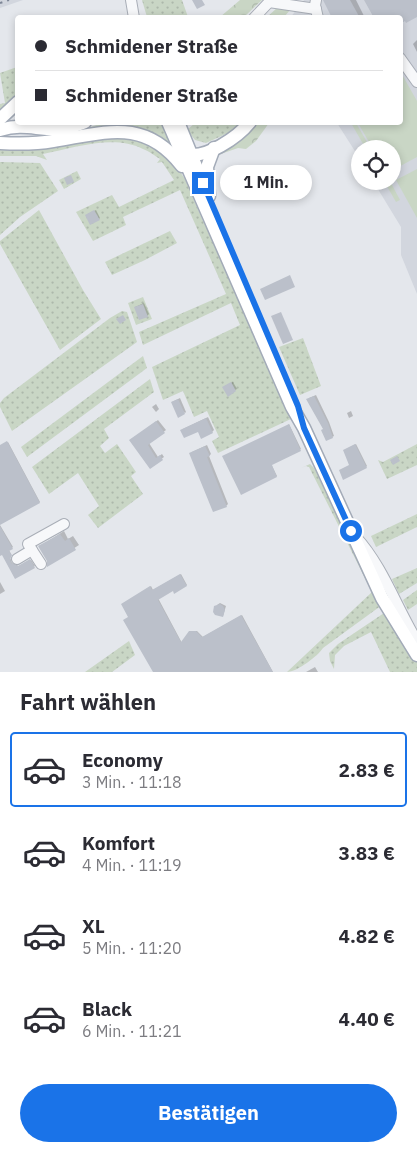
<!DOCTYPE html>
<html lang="de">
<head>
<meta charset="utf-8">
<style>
	:root { --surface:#fff; --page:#f2f2f3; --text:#2b2b33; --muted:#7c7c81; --line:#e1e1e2; --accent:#1a73e8 }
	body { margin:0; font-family:"IBM Plex Sans",sans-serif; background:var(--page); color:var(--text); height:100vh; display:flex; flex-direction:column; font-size:19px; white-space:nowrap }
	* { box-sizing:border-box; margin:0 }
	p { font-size:16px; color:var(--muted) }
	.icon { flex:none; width:28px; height:28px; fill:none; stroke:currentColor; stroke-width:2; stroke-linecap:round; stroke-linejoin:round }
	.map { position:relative; height:672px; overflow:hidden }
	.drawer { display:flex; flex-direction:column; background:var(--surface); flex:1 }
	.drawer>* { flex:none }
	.top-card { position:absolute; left:15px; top:15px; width:388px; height:110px; border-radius:5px; box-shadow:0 2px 8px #0003; display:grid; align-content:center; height:110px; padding:0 20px; background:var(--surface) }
	.controls { position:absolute; left:351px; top:140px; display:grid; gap:10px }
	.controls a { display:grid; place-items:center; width:50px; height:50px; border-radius:50%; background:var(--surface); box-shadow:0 2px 8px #0003; font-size:25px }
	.end { position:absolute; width:22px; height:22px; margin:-11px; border:6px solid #1a73e8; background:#fff; box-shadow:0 0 0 2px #fff }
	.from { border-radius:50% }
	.bubble { position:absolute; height:35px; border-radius:18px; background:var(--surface); box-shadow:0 2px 8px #0003; font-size:16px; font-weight:700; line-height:35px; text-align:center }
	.top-card b { display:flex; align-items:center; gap:18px; height:48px; font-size:19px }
	.top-card b+b { border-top:1px solid var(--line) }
	.top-card i { width:12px; height:12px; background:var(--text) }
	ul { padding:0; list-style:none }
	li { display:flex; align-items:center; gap:15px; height:75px; margin:0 10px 8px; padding:0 10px; border:2px solid transparent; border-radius:5px }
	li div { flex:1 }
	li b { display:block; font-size:19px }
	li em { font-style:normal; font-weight:700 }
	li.selected { border-color:var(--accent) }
	li>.icon { width:45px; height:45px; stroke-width:1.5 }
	h2 { padding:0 20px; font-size:22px; line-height:60px }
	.cta { display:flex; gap:10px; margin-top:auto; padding:10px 20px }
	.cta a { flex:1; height:58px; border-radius:30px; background:var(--accent); color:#fff; font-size:20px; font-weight:700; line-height:58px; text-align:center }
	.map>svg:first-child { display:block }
</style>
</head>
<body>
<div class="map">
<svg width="417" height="672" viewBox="0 0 417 672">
	<defs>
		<pattern id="grass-dots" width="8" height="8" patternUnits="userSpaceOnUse" patternTransform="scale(1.25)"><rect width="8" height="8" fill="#c9d6c5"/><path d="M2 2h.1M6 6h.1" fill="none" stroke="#adb8ab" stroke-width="1.8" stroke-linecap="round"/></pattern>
		<pattern id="forest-crowns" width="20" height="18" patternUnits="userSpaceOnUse" patternTransform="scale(1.25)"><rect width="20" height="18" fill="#c9d6c5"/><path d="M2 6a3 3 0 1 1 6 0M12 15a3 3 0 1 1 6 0" fill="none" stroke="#adb8ab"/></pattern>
	</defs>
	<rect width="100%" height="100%" fill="#e4e7ec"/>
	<g fill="#d2d6de">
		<path d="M0,0H23L0,8Z"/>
		<path d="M304,0H417V294L401,255V227L373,181H392V149H360V159L337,123L400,122V18H290Z"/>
	</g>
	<g fill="url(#grass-dots)">
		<path d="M142,0H182L188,17H147Z"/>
		<path d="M17,67V97L0,113V104L5,103L0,73Z"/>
		<path d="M103,123H164L179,156L148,131L116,126L81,130Z"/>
		<path d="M195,123H242L237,129L206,143L195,140L187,130Z"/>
		<path d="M120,135L148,142L174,163L185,179L203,221L222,255L293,418L218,453L212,441L219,437L207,411L194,417L183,391L163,400L152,367L240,325L231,303L143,345L139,332L226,294L180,190L123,217L126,225L93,241L76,212L112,195L119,207L174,180L162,162L157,163L160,159C155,156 149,151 143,149C113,134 74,148 43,154L47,160L36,156H0V146Z"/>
		<path d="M0,162L40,163L58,191L20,217L0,235Z"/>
		<path d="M77,171L81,179L64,189L59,180Z"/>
		<path d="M39,210L83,290L101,319L60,350L0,244V241Z"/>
		<path d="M170,231L177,243L145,260L112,275L105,262Z"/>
		<path d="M143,297L152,319L136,325L128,303Z"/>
		<path d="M122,311L127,312L137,342L12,431L0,407V403L4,398L110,318Z"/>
		<path d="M303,338L321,386L300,395L279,347Z"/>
		<path d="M143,356L147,368L27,457L21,447Z"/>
		<path d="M150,379L154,392L104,429L109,438L100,446L105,453L117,444L136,472L131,476L143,494L98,528L88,515L99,506L78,473L49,494L32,467Z"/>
		<path d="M417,444V465L387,479L378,460L383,462Z"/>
		<path d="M310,464L314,468L382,605L323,648C318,656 297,672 287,672L372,592L309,467L306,466L301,468Z"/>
		<path d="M417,514V527L376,547L371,536Z"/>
		<path d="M417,568V583L399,594L392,579Z"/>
		<path d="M417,590V604L408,610L403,600Z"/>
		<path d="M387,611L417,662V672H390L371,632L344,646L335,655L334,669L330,661L329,653L338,644Z"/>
		<path d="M129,641L135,655L112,672H85Z"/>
	</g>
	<g fill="url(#forest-crowns)">
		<path d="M240,0H262L244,17H220Z"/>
		<path d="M278,7L291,9L284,17L266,18Z"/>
		<path d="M253,123H269L256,141L246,149L238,148L215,156Z"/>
	</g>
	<g fill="#c9d6c5">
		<path d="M400,71L417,101V157L393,170L392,149H373L358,123L400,122Z"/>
		<path d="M351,123H356L371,149H366Z"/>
		<path d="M417,169V218L396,180Z"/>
		<path d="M384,181H390L400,200L396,202Z"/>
	</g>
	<g fill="#0003">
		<path d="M325,0H356L365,18H334Z"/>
		<path d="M417,40V52L413,44Z"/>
		<path d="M96,210L100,218L99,219L88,214Z"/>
		<path d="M144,303L149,314L147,316L135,307Z"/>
		<path d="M233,382L237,389L235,390L225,386Z"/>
		<path d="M316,395L329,422L334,436L326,440L324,429L309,398Z"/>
		<path d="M180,398L186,412L185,413L172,402Z"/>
		<path d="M156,404L159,409L156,412L152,407Z"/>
		<path d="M351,411L353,416L349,418L347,413Z"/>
		<path d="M208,417L214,430L212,432L183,429Z"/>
		<path d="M158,420L166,430L149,443L158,457L162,454L164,457L150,467L133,439Z"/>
		<path d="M289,424L301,449L271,464L277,476L241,493Z"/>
		<path d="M8,442L40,502L0,524V446Z"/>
		<path d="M356,444L367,466L366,467L351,465L345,450Z"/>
		<path d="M207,445L211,454L209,456L228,504L226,506L192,452Z"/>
		<path d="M0,525L13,547L9,550L11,554L10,557L12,563L19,566L31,560L35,566L15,577L3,553L0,555Z"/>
		<path d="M64,531L68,539L73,536L79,545L48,565V560L39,547Z"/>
		<path d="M181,574L187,585L175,592L173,590L158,598L182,643L191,631H197L203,637L242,615L273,672H154L123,605L151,586L153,590Z"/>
		<path d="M0,582L5,591L0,594Z"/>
		<path d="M220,603L226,606L223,616L217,605Z"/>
		<path d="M315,667L318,672H306Z"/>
	</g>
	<g fill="#bbc0ca">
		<path d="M192,0H202L205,5L197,9Z"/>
		<path d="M323,0H350L360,18H332Z"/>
		<path d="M364,0H417V17L406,23L405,21L400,24V18H374Z"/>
		<path d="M71,175L74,182L67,185L64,178Z"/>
		<path d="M94,210L100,220L90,225L85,215Z"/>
		<path d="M290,275L295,287L265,300L260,289Z"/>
		<path d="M143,304L148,317L139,320L134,307Z"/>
		<path d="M281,312L293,340L283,344L271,316Z"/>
		<path d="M123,315L126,320L120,324L116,319Z"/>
		<path d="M231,382L236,391L228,397L222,387Z"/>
		<path d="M314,396L328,423L333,438L326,441L321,430L323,429L306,399Z"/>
		<path d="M178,399L185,414L178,418L171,402Z"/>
		<path d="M206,418L213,433L201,439L198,432L184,438L180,430Z"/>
		<path d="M156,421L165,433L148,445L156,458L160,455L163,460L150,469L129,440Z"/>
		<path d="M289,424L301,451L272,465L277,477L241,495L222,456Z"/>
		<path d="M7,441L40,503L0,525V445Z"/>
		<path d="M355,444L367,468L343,480L339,470L349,465L343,450Z"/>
		<path d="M205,446L210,456L207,457L227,507L213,512L189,453Z"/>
		<path d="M397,456L400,461L393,465L390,460Z"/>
		<path d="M0,526L13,549L9,551L12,555L10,559L11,563L18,566L30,559L35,568L15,579L2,555L0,556Z"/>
		<path d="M60,534L65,541L69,538L76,550L47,567V561L38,546Z"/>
		<path d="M180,574L187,586L174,594L173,591L158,600L181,642L189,631H196L202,637L241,615L273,672H153L123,620L128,617L121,604L150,586L152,590Z"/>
		<path d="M220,604L223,606L225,610L223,617L215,615L213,612L214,606Z"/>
	</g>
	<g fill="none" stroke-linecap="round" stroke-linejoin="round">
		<g stroke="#a9aeb7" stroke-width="12">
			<g id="minor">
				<path d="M131,0L134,18"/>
				<path d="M316,0L315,5L318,18"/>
				<path d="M269,2L316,9"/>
				<path d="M254,18L271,0"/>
				<path d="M400,58L417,82"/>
				<path d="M356,537C382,565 397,608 417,641"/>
				<path d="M17,559L32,550"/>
				<path d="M41,564L28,544L64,524"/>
			</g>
		</g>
		<g stroke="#a3abb8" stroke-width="15">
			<g id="major">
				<path d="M0,119L18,102"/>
				<path d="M168,122L292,407L304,428L382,598L417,655"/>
				<path d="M178,122L202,181"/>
				<path d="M0,130C24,123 36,130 59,129C68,129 76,125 85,122"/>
				<path d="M0,143C18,144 36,144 53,141C105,133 144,117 182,166"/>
				<path d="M186,154C205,160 238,137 250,122"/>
				<path d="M209,196L207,167L214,148"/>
			</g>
		</g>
		<use href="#minor" stroke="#f7f8fa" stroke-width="10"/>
		<use href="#major" stroke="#fff" stroke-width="12"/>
		<path stroke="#7d8696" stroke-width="2" stroke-dasharray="2.5 5" stroke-linecap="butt" d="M0,3L9,0"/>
	</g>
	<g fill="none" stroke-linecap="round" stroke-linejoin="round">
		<path stroke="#1a73e8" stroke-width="6" d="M203,183L298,406L304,428L351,531"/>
	</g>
</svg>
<div class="controls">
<a><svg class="icon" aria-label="locate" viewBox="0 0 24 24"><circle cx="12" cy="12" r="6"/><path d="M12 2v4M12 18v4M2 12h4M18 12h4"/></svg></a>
</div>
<i class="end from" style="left:351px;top:531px"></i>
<i class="end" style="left:203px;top:183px"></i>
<div class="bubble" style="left:220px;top:165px;width:92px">1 Min.</div>
<div class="top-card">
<b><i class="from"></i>Schmidener Straße</b>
<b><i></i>Schmidener Straße</b>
</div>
</div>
<section class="drawer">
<h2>Fahrt wählen</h2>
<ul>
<li class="selected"><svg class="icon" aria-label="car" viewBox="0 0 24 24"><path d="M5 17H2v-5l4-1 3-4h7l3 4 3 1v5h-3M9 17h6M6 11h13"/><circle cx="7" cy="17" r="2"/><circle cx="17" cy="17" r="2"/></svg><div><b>Economy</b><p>3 Min. · 11:18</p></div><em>2.83 €</em></li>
<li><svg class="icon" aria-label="car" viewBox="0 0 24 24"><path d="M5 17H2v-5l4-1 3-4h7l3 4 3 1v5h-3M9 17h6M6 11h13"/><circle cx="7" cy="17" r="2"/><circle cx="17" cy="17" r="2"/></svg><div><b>Komfort</b><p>4 Min. · 11:19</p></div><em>3.83 €</em></li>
<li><svg class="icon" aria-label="car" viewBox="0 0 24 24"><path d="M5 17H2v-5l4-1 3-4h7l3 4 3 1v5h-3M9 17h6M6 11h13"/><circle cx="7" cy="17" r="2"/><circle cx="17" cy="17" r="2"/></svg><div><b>XL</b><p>5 Min. · 11:20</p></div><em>4.82 €</em></li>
<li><svg class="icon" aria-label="car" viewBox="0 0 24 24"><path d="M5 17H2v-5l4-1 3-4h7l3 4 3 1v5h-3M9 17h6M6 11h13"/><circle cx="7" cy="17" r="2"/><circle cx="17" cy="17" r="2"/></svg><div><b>Black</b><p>6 Min. · 11:21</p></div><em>4.40 €</em></li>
</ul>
<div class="cta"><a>Bestätigen</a></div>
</section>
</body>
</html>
